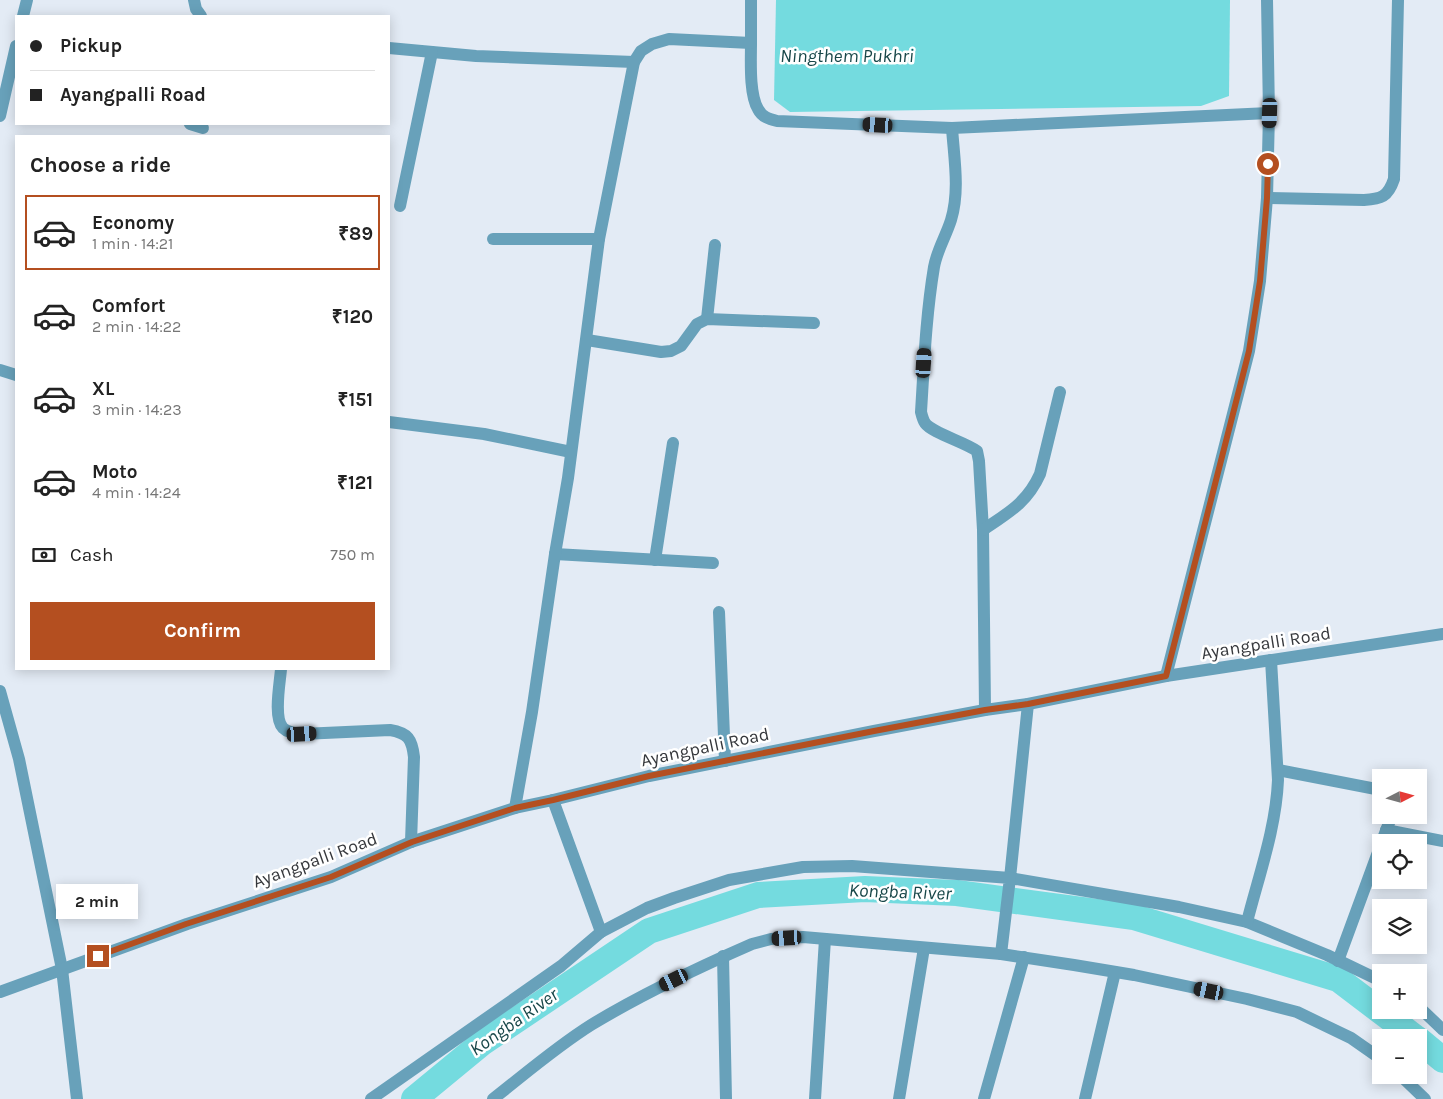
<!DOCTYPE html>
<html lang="en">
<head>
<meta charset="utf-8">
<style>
	:root { --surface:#fff; --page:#f6f6f6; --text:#222; --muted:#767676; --line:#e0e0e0; --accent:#b44f20 }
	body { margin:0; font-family:Karla,sans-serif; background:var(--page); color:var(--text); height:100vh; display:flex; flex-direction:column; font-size:19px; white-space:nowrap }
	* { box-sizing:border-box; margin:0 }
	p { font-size:16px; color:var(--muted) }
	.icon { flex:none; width:28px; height:28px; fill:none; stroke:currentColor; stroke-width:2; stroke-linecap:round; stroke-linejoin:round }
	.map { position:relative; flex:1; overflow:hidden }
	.sheet { position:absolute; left:15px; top:135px; width:375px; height:535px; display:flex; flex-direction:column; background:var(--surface); border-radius:0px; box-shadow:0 2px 12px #0003 }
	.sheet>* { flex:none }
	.guide { position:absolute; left:15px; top:15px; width:375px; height:110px; border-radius:0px; box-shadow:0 2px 12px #0003; display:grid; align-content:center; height:110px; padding:0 15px; background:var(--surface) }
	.needle { width:32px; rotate:84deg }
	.fabs { position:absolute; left:1372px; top:769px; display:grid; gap:10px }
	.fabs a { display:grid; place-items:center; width:55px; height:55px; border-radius:0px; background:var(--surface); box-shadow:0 2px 12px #0003; font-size:25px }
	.end { position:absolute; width:22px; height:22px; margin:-11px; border:6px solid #b44f20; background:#fff; box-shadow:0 0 0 2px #fff }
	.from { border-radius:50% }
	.bubble { position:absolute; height:35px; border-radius:0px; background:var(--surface); box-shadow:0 2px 12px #0003; font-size:16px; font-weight:700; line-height:35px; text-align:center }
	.car { position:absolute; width:15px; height:30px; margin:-15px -8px; border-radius:6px; box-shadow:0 0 4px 1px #0007; background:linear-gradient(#222 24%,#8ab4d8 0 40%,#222 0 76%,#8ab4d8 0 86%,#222 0) }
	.guide b { display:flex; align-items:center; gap:18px; height:48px; font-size:19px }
	.guide b+b { border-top:1px solid var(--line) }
	.guide i { width:12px; height:12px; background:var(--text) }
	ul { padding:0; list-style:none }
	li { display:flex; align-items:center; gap:15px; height:75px; margin:0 10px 8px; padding:0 5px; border:2px solid transparent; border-radius:0px }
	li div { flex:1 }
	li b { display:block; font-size:19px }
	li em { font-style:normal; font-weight:700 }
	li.current { border-color:var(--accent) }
	li>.icon { width:45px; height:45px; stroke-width:1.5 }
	h2 { padding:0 15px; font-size:22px; line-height:60px }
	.pay { display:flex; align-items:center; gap:12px; height:55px; padding:0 15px; font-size:19px }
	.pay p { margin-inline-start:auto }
	.button { display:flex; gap:10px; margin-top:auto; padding:10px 15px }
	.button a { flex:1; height:58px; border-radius:0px; background:var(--accent); color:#fff; font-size:20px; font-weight:700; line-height:58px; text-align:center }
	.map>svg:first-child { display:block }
</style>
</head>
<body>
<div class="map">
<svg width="1443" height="1099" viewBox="0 0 1443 1099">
	<rect width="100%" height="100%" fill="#e3ebf5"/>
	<path fill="#74dbdf" d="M776,0H1230L1229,96L1201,106L790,112L774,100Z"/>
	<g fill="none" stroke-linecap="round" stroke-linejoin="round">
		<g stroke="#74dbdf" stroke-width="26">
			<path d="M1419,1040L1443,1060"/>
			<path d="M414,1099L482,1043L649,931L758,895L865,889L957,893L1134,917L1338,979L1416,1038"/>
		</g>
		<g stroke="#68a1ba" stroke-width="12">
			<path d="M194,0L196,9L201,16"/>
			<path d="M23,16L27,0"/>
			<path d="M751,43C751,60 749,94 758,109C762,117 769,119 777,121L952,128L1269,113"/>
			<path d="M389,48L476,56L634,62"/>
			<path d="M0,116L16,46"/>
			<path d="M190,124L203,128"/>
			<path d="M952,128C954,158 960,191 951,220C946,236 937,250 934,267C926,315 924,364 921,412C922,416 923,420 925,423C932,433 965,442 977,451L979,461L983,530L985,710"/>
			<path d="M1267,198L1364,200C1381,199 1388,197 1394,179L1398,0"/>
			<path d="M400,206L432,52"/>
			<path d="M493,239H599"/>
			<path d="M707,319L715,245"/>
			<path d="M587,340L661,352L671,351L681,346L697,324L707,319L814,323"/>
			<path d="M0,370L16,375"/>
			<path d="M389,422L484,434L571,452"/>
			<path d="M983,530C1008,513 1027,503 1040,474L1060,392"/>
			<path d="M555,554L713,563"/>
			<path d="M655,560L673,443"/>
			<path d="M719,612L725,761"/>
			<path d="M281,669C280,683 273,718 283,728C288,733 295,733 302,734L390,730C408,733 412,739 414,757L411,842"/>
			<path d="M1166,676L1249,351L1260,281L1267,198L1269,113L1267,0"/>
			<path d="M0,691L19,759L62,969L77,1099"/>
			<path d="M1028,704L1010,878L1179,907L1247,922L1327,955L1381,981"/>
			<path d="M1278,770L1381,790"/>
			<path d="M553,800L601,932"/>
			<path d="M515,808L532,712L555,554L568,478L599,239L634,62L641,51L652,44L669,39L751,43V0"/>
			<path d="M1386,830L1443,841"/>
			<path d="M1384,836L1392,815"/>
			<path d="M1247,922C1259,875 1276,828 1278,780L1271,660"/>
			<path d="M723,956L726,1099"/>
			<path d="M1338,961L1381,844"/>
			<path d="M0,992L187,924L331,877L411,842L515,808L553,800L649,776L874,731L985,710L1028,704L1166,676L1443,634"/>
			<path d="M1419,1007L1443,1030"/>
			<path d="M1400,1075L1425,1099"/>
			<path d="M371,1099L561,966L601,932L647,908L674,898L729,880L803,867L852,866L1010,878L1001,954"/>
			<path d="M493,1099C525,1074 556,1047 591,1025C642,994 697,968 752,944L771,939L803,937L1001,954L1074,965L1134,975L1247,999L1297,1012L1351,1038L1381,1059"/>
			<path d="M815,1099L825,939"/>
			<path d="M899,1099L924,948"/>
			<path d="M984,1099L1024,957"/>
			<path d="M1085,1099L1115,972"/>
		</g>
	</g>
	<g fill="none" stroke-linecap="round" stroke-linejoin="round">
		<path stroke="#b44f20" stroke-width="6" d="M98,956L186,924L331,877L412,842L515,808L553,800L649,776L874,731L985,710L1028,704L1166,676L1249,351L1260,281L1267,198L1268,164"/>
	</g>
	<g text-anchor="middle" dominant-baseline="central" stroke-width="5" stroke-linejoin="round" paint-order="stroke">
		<g font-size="18" fill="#36383c" stroke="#fff">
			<text transform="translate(1266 643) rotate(-9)">Ayangpalli Road</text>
			<text transform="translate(705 747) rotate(-12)">Ayangpalli Road</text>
			<text transform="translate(315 860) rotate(-20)">Ayangpalli Road</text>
		</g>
		<g font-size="19" font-style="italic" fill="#184749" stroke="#fff">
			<text x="847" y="56">Ningthem Pukhri</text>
			<text transform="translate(900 892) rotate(2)">Kongba River</text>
			<text transform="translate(514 1022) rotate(-35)">Kongba River</text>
		</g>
	</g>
</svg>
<div class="fabs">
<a><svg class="needle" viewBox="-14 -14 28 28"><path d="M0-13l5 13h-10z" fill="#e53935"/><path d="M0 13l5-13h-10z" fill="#767676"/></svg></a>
<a><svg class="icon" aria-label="locate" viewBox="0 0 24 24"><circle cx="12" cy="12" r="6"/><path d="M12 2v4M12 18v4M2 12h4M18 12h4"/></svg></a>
<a><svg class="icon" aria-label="layers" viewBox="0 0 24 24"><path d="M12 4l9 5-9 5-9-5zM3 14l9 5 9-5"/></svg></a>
<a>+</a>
<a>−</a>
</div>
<i class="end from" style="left:1268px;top:164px"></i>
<i class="end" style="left:98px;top:956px"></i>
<div class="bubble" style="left:56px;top:884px;width:82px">2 min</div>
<i class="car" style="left:1270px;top:113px;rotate:182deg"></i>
<i class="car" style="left:878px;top:125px;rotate:273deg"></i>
<i class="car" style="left:924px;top:363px;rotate:4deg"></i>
<i class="car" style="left:302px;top:734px;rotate:87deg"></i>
<i class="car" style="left:787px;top:938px;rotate:267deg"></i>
<i class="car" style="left:674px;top:980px;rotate:244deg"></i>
<i class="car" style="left:1209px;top:991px;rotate:282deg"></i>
<div class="guide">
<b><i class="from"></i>Pickup</b>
<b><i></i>Ayangpalli Road</b>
</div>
<section class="sheet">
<h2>Choose a ride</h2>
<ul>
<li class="current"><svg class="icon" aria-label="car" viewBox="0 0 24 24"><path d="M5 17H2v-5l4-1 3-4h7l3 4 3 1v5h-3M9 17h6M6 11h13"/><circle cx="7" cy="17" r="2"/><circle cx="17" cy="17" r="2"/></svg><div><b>Economy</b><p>1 min · 14:21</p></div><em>₹89</em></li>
<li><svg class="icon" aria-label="car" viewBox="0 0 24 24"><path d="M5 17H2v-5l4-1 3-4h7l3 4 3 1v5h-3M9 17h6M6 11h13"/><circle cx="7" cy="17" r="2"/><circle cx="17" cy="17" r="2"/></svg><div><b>Comfort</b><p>2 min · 14:22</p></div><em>₹120</em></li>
<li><svg class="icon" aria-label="car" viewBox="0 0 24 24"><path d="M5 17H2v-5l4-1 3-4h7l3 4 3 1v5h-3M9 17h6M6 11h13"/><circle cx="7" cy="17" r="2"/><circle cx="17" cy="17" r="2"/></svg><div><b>XL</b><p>3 min · 14:23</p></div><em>₹151</em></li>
<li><svg class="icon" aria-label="car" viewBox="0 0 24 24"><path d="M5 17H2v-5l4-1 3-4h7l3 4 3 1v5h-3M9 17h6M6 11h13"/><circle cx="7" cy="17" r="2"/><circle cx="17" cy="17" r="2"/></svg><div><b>Moto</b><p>4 min · 14:24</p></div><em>₹121</em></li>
</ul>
<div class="pay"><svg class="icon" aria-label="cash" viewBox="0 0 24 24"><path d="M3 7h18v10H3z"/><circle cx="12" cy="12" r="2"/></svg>Cash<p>750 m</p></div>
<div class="button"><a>Confirm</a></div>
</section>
</div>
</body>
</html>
